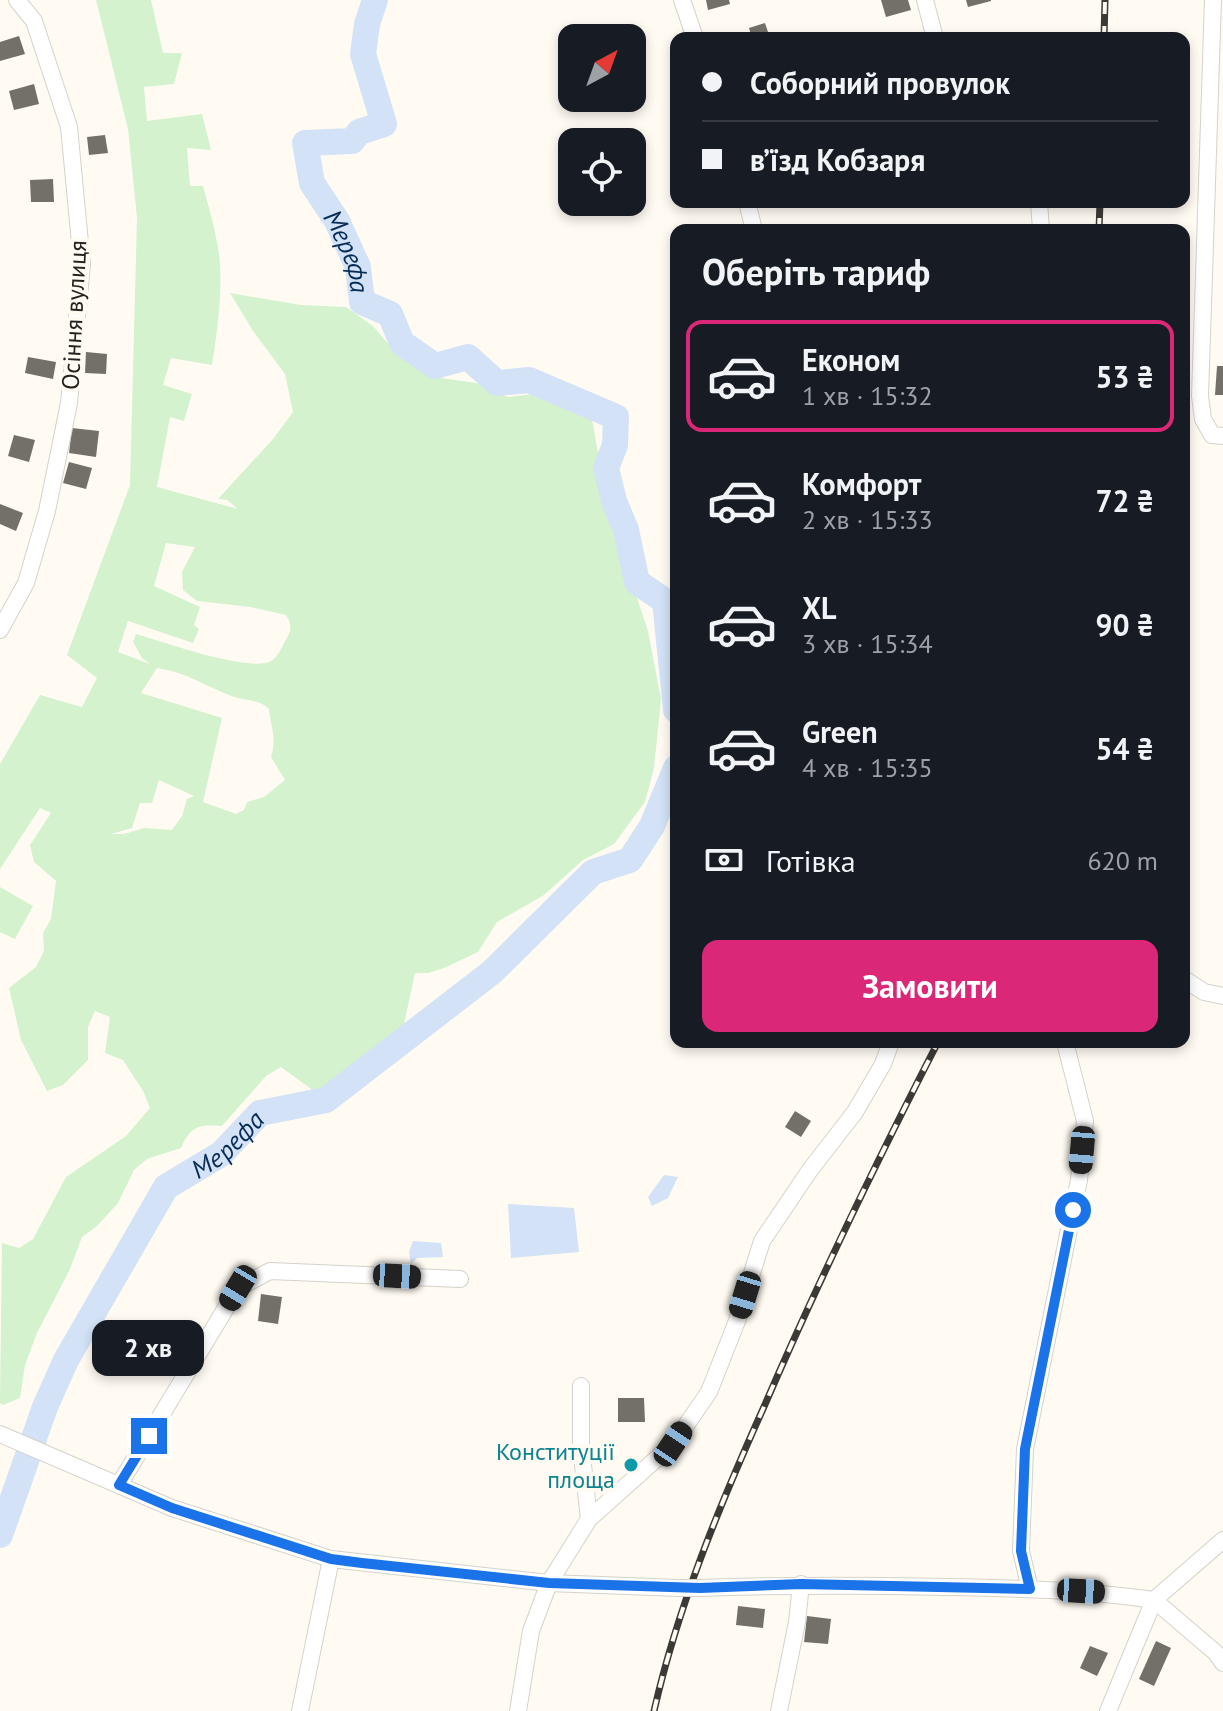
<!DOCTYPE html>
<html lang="uk">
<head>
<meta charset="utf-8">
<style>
	:root { --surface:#171b24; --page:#242831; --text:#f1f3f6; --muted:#9ea1a6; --line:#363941; --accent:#db2777 }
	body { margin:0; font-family:"PT Sans",sans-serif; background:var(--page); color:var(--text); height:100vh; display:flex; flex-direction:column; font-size:30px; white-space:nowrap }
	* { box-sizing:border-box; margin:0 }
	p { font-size:26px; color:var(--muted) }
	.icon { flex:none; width:44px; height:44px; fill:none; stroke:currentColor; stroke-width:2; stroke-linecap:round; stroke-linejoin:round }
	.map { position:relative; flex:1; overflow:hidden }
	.details { position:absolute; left:670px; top:224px; width:520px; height:824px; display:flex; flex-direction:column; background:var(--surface); border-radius:16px; box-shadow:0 4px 12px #0003 }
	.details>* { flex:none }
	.top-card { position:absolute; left:670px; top:32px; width:520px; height:176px; border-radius:16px; box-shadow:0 4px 12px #0003; display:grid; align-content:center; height:176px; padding:0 32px; background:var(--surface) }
	.needle { width:52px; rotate:41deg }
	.fabs { position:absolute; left:558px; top:24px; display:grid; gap:16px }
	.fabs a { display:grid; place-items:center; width:88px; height:88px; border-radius:16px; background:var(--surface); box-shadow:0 4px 12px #0003; font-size:40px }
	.end { position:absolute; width:36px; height:36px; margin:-18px; border:10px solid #1a73e8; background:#fff; box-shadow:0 0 0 4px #fff }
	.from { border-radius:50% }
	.bubble { position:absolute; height:56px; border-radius:16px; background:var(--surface); box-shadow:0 4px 12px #0003; font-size:26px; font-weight:800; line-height:56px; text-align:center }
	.car { position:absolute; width:24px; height:48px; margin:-24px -12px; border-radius:10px; box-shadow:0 0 6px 2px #0007; background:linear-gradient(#222 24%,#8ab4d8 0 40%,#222 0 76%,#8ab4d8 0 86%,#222 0) }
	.top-card b { display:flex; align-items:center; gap:28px; height:76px; font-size:30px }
	.top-card b+b { border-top:2px solid var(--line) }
	.top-card i { width:20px; height:20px; background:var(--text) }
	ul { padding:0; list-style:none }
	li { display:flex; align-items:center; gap:24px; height:112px; margin:0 16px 12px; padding:0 16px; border:4px solid transparent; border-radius:16px }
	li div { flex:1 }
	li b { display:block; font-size:30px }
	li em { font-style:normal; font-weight:800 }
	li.selected { border-color:var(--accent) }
	li>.icon { width:72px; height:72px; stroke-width:1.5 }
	h2 { padding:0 32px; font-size:36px; line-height:96px }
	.pay { display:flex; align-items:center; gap:20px; height:88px; padding:0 32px; font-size:30px }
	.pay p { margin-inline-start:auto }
	.button { display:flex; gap:16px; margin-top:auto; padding:16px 32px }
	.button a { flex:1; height:92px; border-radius:16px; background:var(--accent); color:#fff; font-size:32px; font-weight:800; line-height:92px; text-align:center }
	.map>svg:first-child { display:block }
</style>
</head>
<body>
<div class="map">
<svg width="1223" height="1711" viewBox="0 0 1223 1711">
	<rect width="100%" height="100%" fill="#fffbf3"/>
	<g fill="#d4f2cd" fill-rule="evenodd">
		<path d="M96,0H151L163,53H182L174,84L144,87L147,121L202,114L211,150L187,148L190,186H203C210,212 218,238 220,265C222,298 217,332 212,365L171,358L163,385L192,394L184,421L170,417L157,487L238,509L227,500L218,499L273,439L293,412L285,374L253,331L230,293L301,305L346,307L373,326L395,352L441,378L476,383L508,397L542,393L590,414C597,431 594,454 606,468L602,502L609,517L623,567L637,598L648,631L661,699L654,768L645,802L614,844L583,860L544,895L497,922L478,952L444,968L428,973H415L404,1024L368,1062L338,1082L326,1100L281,1067L266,1076L222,1126C198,1124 191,1126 181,1148L147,1159L134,1170L118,1203L97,1226L82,1237L70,1269L37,1333L25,1365L20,1398L3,1405L0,1403L2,1243L19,1248L33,1239L66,1177L126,1136L150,1108L143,1091L123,1060L105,1053L110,1017L95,1011L88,1027V1060L63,1085L47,1091L21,1040L9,988L36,967L44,951L43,933L51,919L56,881L34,862L30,845L51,813L40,808L0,869V764L40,695L82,707L97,678L67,655L130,485L137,218L128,129ZM166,543L195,547L182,572L183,590L197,601L251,607L286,615C293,626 291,632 284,643C281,649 277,659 269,662C246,671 163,642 136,634L133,642L142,658L150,664L118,652L128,621L193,643L199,629L194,625L200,607L154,586ZM157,668C186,672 207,687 234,697C247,701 259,699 269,709C271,729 277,737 271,757L285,780L264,797L247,802L244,810L236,814L203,802L222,718L141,693ZM159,780L194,796L187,799L182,816L172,830L144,828L124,834H111L132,828L140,803H152Z"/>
		<path d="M0,887L33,906L15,939L0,932Z"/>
	</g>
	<g fill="#d3e2f6">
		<path d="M664,1175L678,1177L668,1198L652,1206L648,1197Z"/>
		<path d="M508,1204L574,1208L579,1252L511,1258Z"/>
		<path d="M413,1241L441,1243L443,1257L417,1258L411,1264L409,1252Z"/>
	</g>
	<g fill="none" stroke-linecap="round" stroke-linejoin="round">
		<g stroke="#d3e2f6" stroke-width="26">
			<path id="s1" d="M375,0L367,24L363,54L384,124L359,132L352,141L305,143L312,183L337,221L358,267L362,302L390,314L402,343L435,366L468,357L497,383L529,380L616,417L615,445L606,468L614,501L626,530L637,582L665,601L676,710"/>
			<path id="s2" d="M0,1535L45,1407L66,1360L166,1187L221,1154L260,1113L326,1100L492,972L593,872L630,860L652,826L676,768"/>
		</g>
	</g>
	<g fill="#737069">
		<path d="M706,0H729L730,4L708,10Z"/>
		<path d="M881,0H908L911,10L886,17Z"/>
		<path d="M966,0H991V1L968,7Z"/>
		<path d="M765,23L770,38H752L749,28Z"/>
		<path d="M19,36L25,54L0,61V42Z"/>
		<path d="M34,84L39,104L14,110L9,91Z"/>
		<path d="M105,135L108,153L89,155L87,137Z"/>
		<path d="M53,179L54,202H31L30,180Z"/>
		<path d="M86,352L107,354L106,374L85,373Z"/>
		<path d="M28,357L56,362L53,379L25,373Z"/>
		<path d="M1217,366H1223V395H1215Z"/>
		<path d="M72,428L99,431L96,457L69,453Z"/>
		<path d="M14,435L35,440L29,462L8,456Z"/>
		<path d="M69,462L92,468L86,489L63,483Z"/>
		<path d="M0,504L23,513L16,531L0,524Z"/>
		<path d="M795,1111L811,1121L801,1137L785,1127Z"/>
		<path d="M261,1294L282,1297L278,1324L258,1321Z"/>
		<path d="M618,1398H644L645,1422H618Z"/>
		<path d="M738,1606L765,1609L763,1628L736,1625Z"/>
		<path d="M807,1616L831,1619L828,1644L804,1642Z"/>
		<path d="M1156,1641L1171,1648L1154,1686L1139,1679Z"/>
		<path d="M1090,1646L1108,1653L1097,1676L1080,1668Z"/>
	</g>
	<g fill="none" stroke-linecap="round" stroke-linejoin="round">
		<g stroke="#d5d2ca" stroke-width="18">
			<g id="minor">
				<path d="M682,0L695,38"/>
				<path d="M925,0L935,38"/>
				<path d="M1213,0L1200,396L1203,419L1212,435L1223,436"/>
				<path d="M747,202L754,230"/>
				<path d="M1039,202L1041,230"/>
				<path d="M0,630L26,583L47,511L69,403L82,264L69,127L34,21L17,0"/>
				<path d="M1184,979L1204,992L1223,996"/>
				<path d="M581,1386V1447L589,1519"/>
				<path d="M0,1434L172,1508L331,1559L549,1583L679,1588"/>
				<path d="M119,1485L238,1288L270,1271L460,1279"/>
				<path d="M700,1588C782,1585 863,1585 946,1587C1015,1588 1085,1590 1154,1600"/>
				<path d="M1030,1589L1021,1551L1025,1449L1079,1180L1085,1121L1065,1042"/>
				<path d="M1154,1600L1216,1653L1223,1663"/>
				<path d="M300,1711L331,1559"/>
				<path d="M518,1711L531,1631L549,1583L589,1519L673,1444L709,1392L737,1321L762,1241L810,1170L855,1112L883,1064L891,1042"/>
				<path d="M779,1711L797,1622L801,1584"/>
				<path d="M1108,1711L1154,1600L1223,1540"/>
			</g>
		</g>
		<use href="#minor" stroke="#fff" stroke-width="16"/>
		<g stroke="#3b3a36" stroke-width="7">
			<g id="rail">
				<path d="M1104,38L1105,0"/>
				<path d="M1099,230L1100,202"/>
				<path d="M654,1711C678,1606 719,1507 763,1409C817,1284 876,1163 938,1042"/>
			</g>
		</g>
		<use href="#rail" stroke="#fffbf3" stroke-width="4" stroke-dasharray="12" stroke-linecap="butt"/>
		<g stroke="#d5d2ca" stroke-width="18" stroke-linecap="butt">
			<path id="minor-bridge" d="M679,1588H700"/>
		</g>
		<use href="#minor-bridge" stroke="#fff" stroke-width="16"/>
	</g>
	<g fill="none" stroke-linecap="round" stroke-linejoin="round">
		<path stroke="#1a73e8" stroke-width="10" d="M149,1436L119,1485L172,1508L331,1559L362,1563L549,1583L700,1588L801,1584L1030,1589L1021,1551L1025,1449L1073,1210"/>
	</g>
	<circle fill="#0f9aa8" stroke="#fffbf3" stroke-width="3" cx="631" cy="1465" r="8"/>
	<g text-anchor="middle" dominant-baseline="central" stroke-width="8" stroke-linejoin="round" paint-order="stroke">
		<g font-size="24" fill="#23221f" stroke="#fffbf3">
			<text transform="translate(74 315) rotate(-87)">Осіння вулиця</text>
		</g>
		<g font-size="24" fill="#0d838f" stroke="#fffbf3" text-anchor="end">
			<text x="615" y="1451">Конституції<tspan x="615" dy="28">площа</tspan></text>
		</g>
		<g font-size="26" font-style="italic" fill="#062b56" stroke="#fffbf3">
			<text stroke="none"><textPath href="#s1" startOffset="332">Мерефа</textPath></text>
			<text stroke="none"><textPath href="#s2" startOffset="462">Мерефа</textPath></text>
		</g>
	</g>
</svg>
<div class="fabs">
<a><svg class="needle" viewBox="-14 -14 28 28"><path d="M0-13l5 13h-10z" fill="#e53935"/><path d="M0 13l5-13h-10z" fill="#9ea1a6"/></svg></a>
<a><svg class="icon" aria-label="locate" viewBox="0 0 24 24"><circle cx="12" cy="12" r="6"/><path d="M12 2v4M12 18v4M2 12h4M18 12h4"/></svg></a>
</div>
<i class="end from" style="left:1073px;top:1210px"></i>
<i class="end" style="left:149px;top:1436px"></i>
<div class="bubble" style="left:92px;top:1320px;width:112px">2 хв</div>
<i class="car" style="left:1082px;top:1150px;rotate:185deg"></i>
<i class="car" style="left:397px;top:1276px;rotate:93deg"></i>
<i class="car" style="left:238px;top:1288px;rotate:211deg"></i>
<i class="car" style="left:745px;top:1295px;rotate:197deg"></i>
<i class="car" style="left:673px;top:1444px;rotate:34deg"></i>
<i class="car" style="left:1081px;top:1591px;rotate:93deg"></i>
<div class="top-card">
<b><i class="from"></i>Соборний провулок</b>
<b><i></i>в’їзд Кобзаря</b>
</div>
<section class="details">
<h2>Оберіть тариф</h2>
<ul>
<li class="selected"><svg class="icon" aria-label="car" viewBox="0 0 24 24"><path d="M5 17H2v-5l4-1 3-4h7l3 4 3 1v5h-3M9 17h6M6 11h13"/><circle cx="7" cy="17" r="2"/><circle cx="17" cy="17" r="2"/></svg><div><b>Економ</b><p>1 хв · 15:32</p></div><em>53 ₴</em></li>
<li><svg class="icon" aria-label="car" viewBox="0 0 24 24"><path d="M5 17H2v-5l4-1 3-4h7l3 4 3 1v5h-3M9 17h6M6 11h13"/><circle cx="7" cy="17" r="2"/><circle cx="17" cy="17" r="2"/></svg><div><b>Комфорт</b><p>2 хв · 15:33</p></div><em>72 ₴</em></li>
<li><svg class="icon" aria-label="car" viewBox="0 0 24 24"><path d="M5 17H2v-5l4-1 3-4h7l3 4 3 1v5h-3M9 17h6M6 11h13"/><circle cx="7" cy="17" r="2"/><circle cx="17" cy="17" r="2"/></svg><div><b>XL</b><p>3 хв · 15:34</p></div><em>90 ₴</em></li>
<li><svg class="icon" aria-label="car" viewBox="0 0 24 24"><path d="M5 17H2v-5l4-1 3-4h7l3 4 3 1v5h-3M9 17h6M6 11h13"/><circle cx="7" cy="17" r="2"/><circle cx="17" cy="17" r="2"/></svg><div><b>Green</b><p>4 хв · 15:35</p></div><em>54 ₴</em></li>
</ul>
<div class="pay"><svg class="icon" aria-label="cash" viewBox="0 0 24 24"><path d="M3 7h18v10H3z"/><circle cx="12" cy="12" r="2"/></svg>Готівка<p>620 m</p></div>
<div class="button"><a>Замовити</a></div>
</section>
</div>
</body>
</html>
